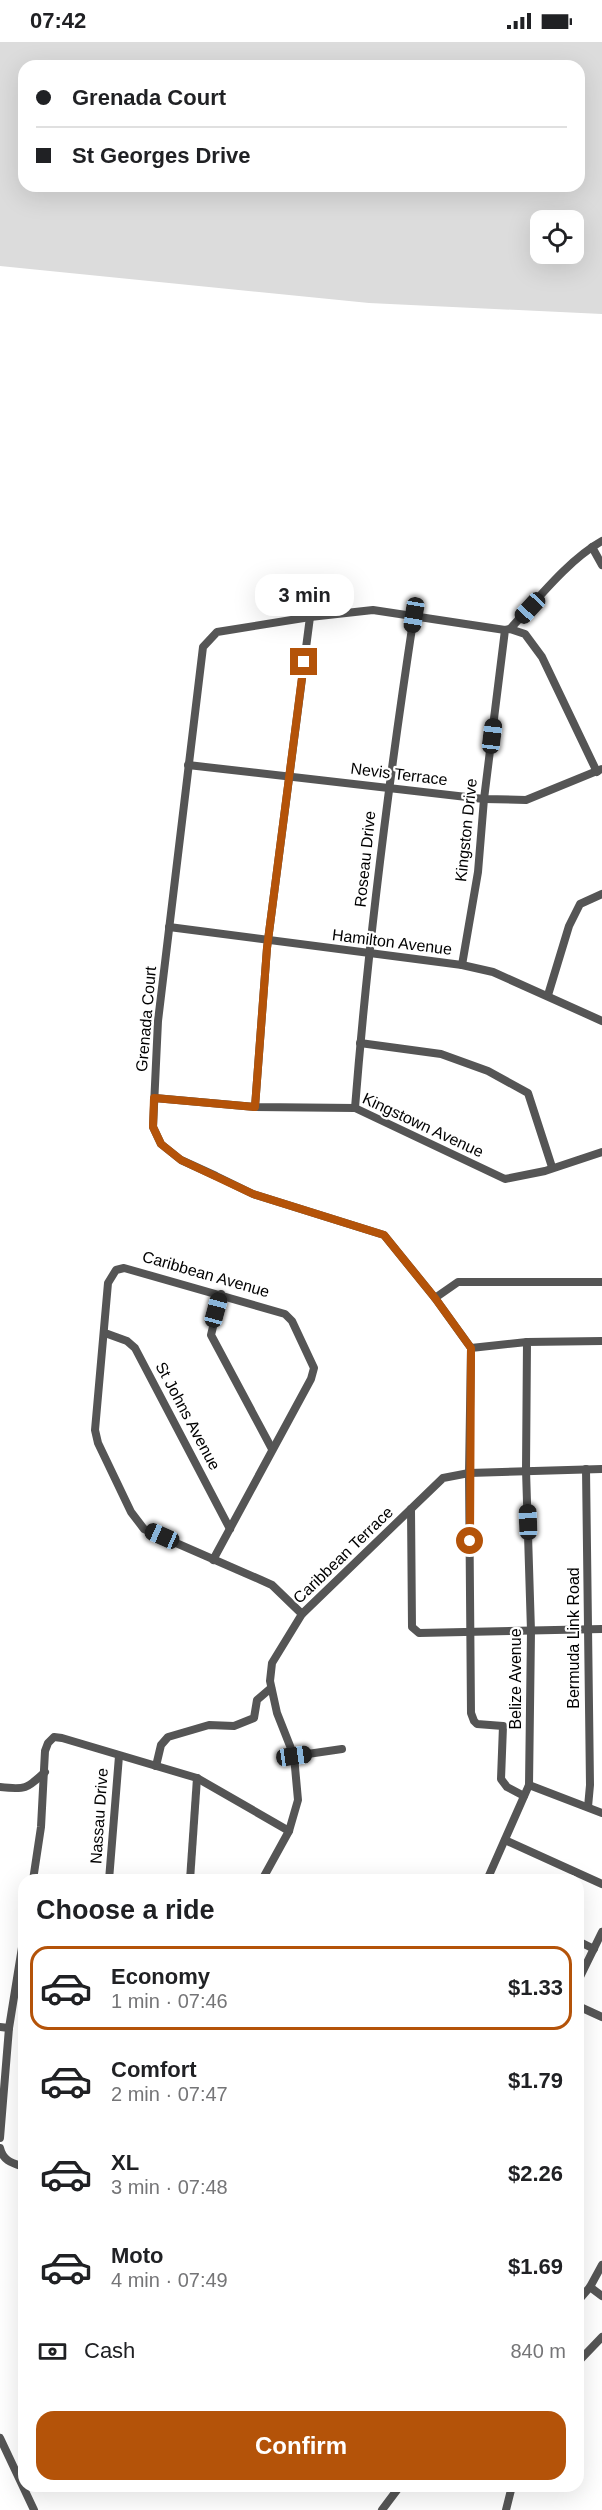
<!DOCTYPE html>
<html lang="en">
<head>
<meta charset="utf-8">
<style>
	:root { --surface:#fff; --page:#f6f6f6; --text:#202124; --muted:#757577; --line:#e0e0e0; --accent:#b45309 }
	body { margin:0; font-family:Helvetica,sans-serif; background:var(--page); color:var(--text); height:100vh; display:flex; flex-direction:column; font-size:22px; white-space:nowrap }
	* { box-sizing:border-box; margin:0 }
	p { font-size:20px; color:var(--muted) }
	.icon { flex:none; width:33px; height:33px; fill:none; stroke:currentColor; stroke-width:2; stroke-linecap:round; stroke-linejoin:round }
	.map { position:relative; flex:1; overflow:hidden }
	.panel { position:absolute; left:18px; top:1832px; width:566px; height:618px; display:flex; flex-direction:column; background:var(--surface); border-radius:18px; box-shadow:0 6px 24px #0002 }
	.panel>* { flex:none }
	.hud { position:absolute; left:18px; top:18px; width:567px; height:132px; border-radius:18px; box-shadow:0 6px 24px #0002; display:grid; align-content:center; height:132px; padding:0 18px; background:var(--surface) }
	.tools { position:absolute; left:530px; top:168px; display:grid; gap:12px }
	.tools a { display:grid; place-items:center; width:54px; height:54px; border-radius:12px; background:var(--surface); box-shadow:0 6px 24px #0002; font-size:30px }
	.end { position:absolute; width:27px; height:27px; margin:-14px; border:8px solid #b45309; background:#fff; box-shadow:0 0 0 3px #fff }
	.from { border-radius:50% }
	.bubble { position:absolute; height:42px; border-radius:18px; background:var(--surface); box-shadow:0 6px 24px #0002; font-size:20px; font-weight:700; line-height:42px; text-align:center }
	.car { position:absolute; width:18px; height:36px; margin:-18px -9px; border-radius:8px; box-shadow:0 0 4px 2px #0007; background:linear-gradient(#222 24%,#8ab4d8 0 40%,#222 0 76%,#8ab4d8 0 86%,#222 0) }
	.hud b { display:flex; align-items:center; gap:21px; height:57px; font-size:22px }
	.hud b+b { border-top:2px solid var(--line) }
	.hud i { width:15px; height:15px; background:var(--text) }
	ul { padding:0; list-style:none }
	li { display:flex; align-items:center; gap:18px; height:84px; margin:0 12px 9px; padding:0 6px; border:3px solid transparent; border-radius:18px }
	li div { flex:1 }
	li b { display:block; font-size:22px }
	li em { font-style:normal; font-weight:700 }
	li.on { border-color:var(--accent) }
	li>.icon { width:54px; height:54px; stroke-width:1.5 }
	h2 { padding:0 18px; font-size:27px; line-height:72px }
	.pay { display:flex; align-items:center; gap:15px; height:66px; padding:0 18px; font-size:22px }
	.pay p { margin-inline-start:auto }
	.cta { display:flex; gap:12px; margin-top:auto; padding:12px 18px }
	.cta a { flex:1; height:69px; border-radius:18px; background:var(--accent); color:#fff; font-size:24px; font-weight:700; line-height:69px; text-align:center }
	.status { display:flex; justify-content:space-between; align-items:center; height:42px; padding:0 30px; background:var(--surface); direction:ltr }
	.status svg { height:16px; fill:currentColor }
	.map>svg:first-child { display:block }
</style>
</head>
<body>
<div class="status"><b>07:42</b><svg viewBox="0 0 49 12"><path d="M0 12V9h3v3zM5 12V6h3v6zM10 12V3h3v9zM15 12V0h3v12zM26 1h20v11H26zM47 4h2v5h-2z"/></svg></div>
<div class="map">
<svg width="602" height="2468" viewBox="0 0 602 2468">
	<rect width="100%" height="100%" fill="#fff"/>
	<path fill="#dcdcdc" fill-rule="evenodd" d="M0,0H602V272L369,261L0,224ZM24,24H579V144H24ZM540,178H573V212H540Z"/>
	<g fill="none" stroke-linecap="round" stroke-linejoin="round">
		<g stroke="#555" stroke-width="8">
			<path d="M592,505L602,523"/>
			<path d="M505,588L373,568L310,575L217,590L203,605L158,979L153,1085L161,1102L181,1118L216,1134L253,1152L384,1193L435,1256L471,1306L469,1431L471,1671L474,1679L477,1682L503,1684L501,1737L507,1745L524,1754"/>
			<path d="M188,723L484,757L526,758L602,727"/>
			<path d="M597,730L542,615L525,592L510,587C537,558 568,518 602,499"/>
			<path d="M169,885L462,923L493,930L602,979"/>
			<path d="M462,923L478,830L484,757L505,588L510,587"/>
			<path d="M548,953L569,884L580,862L602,852"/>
			<path d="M360,1001L441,1012L488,1029L528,1051L552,1125"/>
			<path d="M155,1056L255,1065L355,1066L505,1137L545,1129L602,1110"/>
			<path d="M255,1065L267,906L310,575"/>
			<path d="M355,1066C368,901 389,737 414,573"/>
			<path d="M221,1252L211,1293L272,1407"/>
			<path d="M435,1256L458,1240H602"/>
			<path d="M105,1291L127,1299L135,1306L230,1487"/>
			<path d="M471,1306L527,1300"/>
			<path d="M586,1427L590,1743L588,1765"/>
			<path d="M411,1467L412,1585L419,1591L602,1587"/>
			<path d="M213,1518L311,1337L314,1326L292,1279L285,1272L124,1226L116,1228L108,1241L95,1388L98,1401L131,1470L144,1487L261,1538L272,1543L302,1572"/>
			<path d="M294,1714L342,1707"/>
			<path d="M156,1724L161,1703L168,1695L209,1683L234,1684L254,1676L257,1658L271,1646"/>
			<path d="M529,1743L602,1771"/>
			<path d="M0,1745C25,1748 27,1747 45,1730"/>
			<path d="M505,1798L602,1842"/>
			<path d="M33,1838L41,1785L45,1709L48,1701L54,1695L62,1696L197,1736L289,1789"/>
			<path d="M109,1838L119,1714"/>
			<path d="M190,1838L197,1736"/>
			<path d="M262,1838L289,1789L298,1758L294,1714L277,1671L270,1639L272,1621L302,1572L443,1436L469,1431L602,1427"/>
			<path d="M487,1838L529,1743L531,1589L526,1428L527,1300L602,1299"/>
			<path d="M578,1899L594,1907"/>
			<path d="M578,1939L602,1890"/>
			<path d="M578,1964L602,1975"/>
			<path d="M0,1985L9,1986"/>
			<path d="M0,2096L9,1986L24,1893"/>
			<path d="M0,2106C3,2119 12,2121 24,2125"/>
			<path d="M590,2245L602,2254"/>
			<path d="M578,2259L590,2245L602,2223"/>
			<path d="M578,2320L602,2295"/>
			<path d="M0,2396L34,2468"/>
			<path d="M382,2468L400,2444"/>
			<path d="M506,2468L512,2444"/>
		</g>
	</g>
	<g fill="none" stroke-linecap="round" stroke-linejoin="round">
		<path stroke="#b45309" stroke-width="8" d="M304,620L267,906L255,1065L154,1056L153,1085L161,1102L181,1118L253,1152L384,1193L435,1256L471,1306L470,1499"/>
	</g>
	<g text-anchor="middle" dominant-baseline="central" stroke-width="4.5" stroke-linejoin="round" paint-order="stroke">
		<g font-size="16" fill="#000" stroke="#fff">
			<text transform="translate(399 732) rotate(7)">Nevis Terrace</text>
			<text transform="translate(466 788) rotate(-84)">Kingston Drive</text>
			<text transform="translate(365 817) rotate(-84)">Roseau Drive</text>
			<text transform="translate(392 900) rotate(7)">Hamilton Avenue</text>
			<text transform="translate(146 977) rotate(-85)">Grenada Court</text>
			<text transform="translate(423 1083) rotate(25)">Kingstown Avenue</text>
			<text transform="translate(206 1232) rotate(16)">Caribbean Avenue</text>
			<text transform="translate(188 1374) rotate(62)">St Johns Avenue</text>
			<text transform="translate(343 1513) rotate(-44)">Caribbean Terrace</text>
			<text transform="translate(573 1596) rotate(-90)">Bermuda Link Road</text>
			<text transform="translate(515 1637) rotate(-90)">Belize Avenue</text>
			<text transform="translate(99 1774) rotate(-86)">Nassau Drive</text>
		</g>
	</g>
</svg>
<div class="tools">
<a><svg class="icon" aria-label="locate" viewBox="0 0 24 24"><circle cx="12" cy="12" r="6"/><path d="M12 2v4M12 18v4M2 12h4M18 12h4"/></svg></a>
</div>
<i class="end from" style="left:470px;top:1499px"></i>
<i class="end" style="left:304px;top:620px"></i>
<div class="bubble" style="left:255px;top:532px;width:99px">3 min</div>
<i class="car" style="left:530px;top:566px;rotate:223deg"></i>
<i class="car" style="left:414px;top:573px;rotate:189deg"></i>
<i class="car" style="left:492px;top:694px;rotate:7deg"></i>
<i class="car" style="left:216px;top:1268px;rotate:15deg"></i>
<i class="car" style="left:528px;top:1480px;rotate:358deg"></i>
<i class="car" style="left:162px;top:1494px;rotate:294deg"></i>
<i class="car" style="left:294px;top:1714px;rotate:82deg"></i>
<div class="hud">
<b><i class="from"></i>Grenada Court</b>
<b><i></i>St Georges Drive</b>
</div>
<section class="panel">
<h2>Choose a ride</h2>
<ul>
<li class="on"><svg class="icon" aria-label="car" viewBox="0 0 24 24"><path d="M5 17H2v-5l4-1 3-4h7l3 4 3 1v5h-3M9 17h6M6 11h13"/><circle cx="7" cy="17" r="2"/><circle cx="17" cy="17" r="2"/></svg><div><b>Economy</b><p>1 min · 07:46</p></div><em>$1.33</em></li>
<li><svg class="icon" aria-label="car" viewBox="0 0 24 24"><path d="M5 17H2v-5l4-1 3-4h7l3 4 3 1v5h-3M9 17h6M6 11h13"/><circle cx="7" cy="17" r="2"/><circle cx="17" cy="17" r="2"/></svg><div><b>Comfort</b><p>2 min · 07:47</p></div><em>$1.79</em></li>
<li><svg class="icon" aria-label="car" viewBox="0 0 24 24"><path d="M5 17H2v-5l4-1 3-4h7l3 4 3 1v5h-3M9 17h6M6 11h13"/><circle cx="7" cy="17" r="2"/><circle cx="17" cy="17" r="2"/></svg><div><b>XL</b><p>3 min · 07:48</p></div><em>$2.26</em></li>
<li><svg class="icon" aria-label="car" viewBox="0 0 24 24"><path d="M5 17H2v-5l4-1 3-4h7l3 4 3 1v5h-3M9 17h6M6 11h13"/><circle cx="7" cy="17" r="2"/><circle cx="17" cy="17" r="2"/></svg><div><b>Moto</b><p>4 min · 07:49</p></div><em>$1.69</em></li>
</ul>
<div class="pay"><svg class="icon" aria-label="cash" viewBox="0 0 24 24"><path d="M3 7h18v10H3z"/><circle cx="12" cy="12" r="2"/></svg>Cash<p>840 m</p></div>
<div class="cta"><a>Confirm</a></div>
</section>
</div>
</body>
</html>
